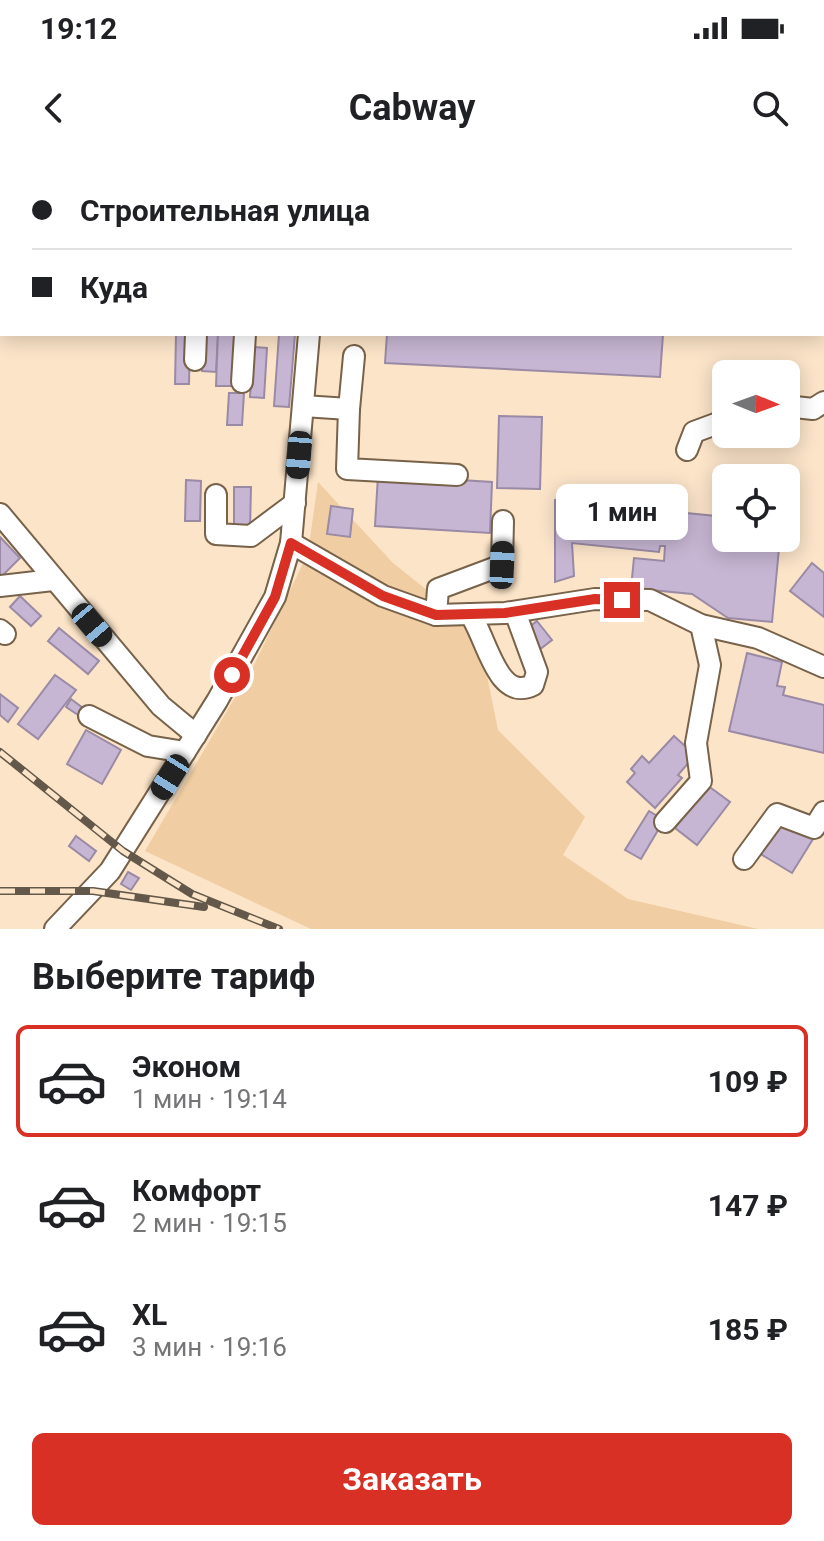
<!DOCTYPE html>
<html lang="ru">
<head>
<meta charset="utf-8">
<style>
	:root { --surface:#fff; --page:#f2f2f2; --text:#202124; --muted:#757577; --line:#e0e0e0; --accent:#d93025 }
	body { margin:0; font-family:Roboto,sans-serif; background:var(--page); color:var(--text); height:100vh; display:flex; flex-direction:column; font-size:30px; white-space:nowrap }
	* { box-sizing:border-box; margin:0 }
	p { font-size:26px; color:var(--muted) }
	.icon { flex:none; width:44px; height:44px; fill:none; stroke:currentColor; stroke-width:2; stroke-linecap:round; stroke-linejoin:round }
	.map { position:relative; height:769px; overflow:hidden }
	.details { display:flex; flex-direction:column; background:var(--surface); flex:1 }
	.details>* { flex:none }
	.hud { position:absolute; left:0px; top:0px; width:824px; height:176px; box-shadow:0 4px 20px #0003; display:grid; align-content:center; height:176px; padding:0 32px; background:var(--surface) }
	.needle { width:52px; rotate:91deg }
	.fabs { position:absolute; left:712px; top:200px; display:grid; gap:16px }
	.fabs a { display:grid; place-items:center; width:88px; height:88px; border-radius:12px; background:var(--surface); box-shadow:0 4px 20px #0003; font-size:40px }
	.end { position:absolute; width:36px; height:36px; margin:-18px; border:10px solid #d93025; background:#fff; box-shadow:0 0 0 4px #fff }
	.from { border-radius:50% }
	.bubble { position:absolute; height:56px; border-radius:12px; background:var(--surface); box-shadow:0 4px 20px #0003; font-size:26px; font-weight:700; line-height:56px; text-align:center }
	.car { position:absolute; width:24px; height:48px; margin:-24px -12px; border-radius:10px; box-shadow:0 0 6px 2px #0007; background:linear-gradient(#222 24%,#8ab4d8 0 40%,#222 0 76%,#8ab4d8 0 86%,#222 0) }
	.hud b { display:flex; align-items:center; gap:28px; height:76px; font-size:30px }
	.hud b+b { border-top:2px solid var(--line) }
	.hud i { width:20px; height:20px; background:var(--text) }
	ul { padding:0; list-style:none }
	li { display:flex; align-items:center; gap:24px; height:112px; margin:0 16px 12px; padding:0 16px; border:4px solid transparent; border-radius:12px }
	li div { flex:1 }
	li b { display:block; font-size:30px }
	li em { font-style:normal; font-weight:700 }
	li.current { border-color:var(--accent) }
	li>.icon { width:72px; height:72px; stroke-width:1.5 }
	h2 { padding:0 32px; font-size:36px; line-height:96px }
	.button { display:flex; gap:16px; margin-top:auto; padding:16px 32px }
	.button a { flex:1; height:92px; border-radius:12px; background:var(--accent); color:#fff; font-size:32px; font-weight:700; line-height:92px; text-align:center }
	.status { display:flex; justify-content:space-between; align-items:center; height:56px; padding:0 40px; background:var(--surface); direction:ltr }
	.status svg { height:22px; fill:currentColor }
	header { display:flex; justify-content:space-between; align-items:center; height:104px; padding:0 32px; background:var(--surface); font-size:36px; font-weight:700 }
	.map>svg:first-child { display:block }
</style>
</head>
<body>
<div class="status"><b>19:12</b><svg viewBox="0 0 49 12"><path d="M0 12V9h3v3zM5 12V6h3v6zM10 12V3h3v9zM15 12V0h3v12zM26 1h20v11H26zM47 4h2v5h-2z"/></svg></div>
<header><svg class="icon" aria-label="back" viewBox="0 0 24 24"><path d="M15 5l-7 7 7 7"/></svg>Cabway<svg class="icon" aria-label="search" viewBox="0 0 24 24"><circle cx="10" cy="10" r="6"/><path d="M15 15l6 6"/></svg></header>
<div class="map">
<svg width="824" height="769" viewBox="0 0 824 769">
	<rect width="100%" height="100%" fill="#fbe4c8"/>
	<path fill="#f0cda2" d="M318,322L393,403L478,471L498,570L585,657L563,695L628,739L758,769H311L145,691L254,505L308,393Z"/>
	<g fill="#c7b6d3" stroke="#9a8aa5" stroke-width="2">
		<path d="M396,0H468L396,2Z"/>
		<path d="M176,174H190L189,224H175Z"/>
		<path d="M204,174H218L216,212L202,211Z"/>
		<path d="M218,174H235L233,226H216Z"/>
		<path d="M279,174H295L289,247L274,246Z"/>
		<path d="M387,174H663L660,217L385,203Z"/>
		<path d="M253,187L267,188L264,238L250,237Z"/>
		<path d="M229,233H244L242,265H227Z"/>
		<path d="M499,256L542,257L540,329L497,328Z"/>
		<path d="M378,315L492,322L490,373L375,366Z"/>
		<path d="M186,320L201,321L200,361H185Z"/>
		<path d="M234,327H251L250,369L234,368Z"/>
		<path d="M555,340L726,357V378H780L772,462L728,458L692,434L631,428L634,398L664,401L665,386H660L659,392L572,383L574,416L555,422Z"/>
		<path d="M331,346L353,349L350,377L327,374Z"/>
		<path d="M0,377L20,398L1,417L0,416Z"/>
		<path d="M812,403L824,413V457L790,431Z"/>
		<path d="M20,436L41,456L31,466L10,447Z"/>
		<path d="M537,461L552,480L539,490L524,471Z"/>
		<path d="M59,468L99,501L88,514L48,481Z"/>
		<path d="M747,493L782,502L777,526L785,527L783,535L824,545V593L729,571Z"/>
		<path d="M55,515L76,530L38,579L18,564Z"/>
		<path d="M0,534L18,548L8,562L0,555Z"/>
		<path d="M71,539L83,548L78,555L66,547Z"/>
		<path d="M86,570L121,590L102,624L67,604Z"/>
		<path d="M674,576L695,595L678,615L682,618L655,648L627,622L635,613L631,609L642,596L649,603Z"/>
		<path d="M707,625L730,642L697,685L675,668Z"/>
		<path d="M649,651L664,660L641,699L625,690Z"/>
		<path d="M780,659L813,679L792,713L759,693Z"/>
		<path d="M76,676L96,691L89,701L69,686Z"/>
		<path d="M128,712L139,718L131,730L121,724Z"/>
	</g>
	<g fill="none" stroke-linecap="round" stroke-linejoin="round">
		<g stroke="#77624a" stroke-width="24">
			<g id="minor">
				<path d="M234,2V0"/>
				<path d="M323,2V0"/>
				<path d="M822,88H824"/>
				<path d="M195,200L196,174"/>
				<path d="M242,222L245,174"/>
				<path d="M303,246L349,249L347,309L457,315"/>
				<path d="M786,246L813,249L824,242"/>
				<path d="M349,249L354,196"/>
				<path d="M687,290L694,272L721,262L726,248"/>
				<path d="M216,335V374L251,376L295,343"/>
				<path d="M0,354L161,546L196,575"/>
				<path d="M291,383L383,436L436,455L505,453L595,439L650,440L701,465L758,478L824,507"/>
				<path d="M0,426L53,420"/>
				<path d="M470,454C487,478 497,543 533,525L537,512L515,452"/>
				<path d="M436,455L438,429L502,405L503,361"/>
				<path d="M0,470L5,474"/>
				<path d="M89,556L148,586L185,592"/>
				<path d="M665,662L701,621L696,583L710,505L701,465"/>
				<path d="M744,699L777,654L814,668L824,652"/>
				<path d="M55,769L110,711L217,541L275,437L291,383L309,174"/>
			</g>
		</g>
		<use href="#minor" stroke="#fff" stroke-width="20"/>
		<g stroke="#635849" stroke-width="8">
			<g id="rail">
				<path d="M0,592L123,691L192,734L279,769"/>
				<path d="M0,731H93L204,747"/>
			</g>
		</g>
		<use href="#rail" stroke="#fbe4c8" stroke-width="5" stroke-dasharray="15" stroke-linecap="butt"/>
	</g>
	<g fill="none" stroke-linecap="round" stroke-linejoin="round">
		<path stroke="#d93025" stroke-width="10" d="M232,515L275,437L291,383L383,436L436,455L505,453L595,439L622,440"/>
	</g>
</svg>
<div class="fabs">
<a><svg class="needle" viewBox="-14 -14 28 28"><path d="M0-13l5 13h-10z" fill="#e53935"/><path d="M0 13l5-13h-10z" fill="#757577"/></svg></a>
<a><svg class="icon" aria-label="locate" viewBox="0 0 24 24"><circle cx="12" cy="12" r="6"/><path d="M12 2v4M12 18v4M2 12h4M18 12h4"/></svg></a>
</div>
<i class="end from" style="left:232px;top:515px"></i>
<i class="end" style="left:622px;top:440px"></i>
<div class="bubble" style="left:556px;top:324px;width:132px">1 мин</div>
<i class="car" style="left:299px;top:295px;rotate:185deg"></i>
<i class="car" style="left:502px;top:405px;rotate:2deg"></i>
<i class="car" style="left:92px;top:465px;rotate:140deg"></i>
<i class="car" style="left:170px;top:617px;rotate:212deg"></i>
<div class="hud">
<b><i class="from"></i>Строительная улица</b>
<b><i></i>Куда</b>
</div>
</div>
<section class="details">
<h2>Выберите тариф</h2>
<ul>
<li class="current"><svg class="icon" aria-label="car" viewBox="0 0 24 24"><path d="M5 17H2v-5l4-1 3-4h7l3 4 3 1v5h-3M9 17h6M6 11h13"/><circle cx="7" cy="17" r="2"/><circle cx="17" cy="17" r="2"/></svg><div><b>Эконом</b><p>1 мин · 19:14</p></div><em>109 ₽</em></li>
<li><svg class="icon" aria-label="car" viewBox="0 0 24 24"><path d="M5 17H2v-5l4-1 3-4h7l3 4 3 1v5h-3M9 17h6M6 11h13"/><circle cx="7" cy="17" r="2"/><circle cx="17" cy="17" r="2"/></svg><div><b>Комфорт</b><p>2 мин · 19:15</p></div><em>147 ₽</em></li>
<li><svg class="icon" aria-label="car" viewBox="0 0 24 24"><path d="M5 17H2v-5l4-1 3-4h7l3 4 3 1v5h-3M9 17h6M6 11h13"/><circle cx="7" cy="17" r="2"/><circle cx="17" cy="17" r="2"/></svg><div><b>XL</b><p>3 мин · 19:16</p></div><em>185 ₽</em></li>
</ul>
<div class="button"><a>Заказать</a></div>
</section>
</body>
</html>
